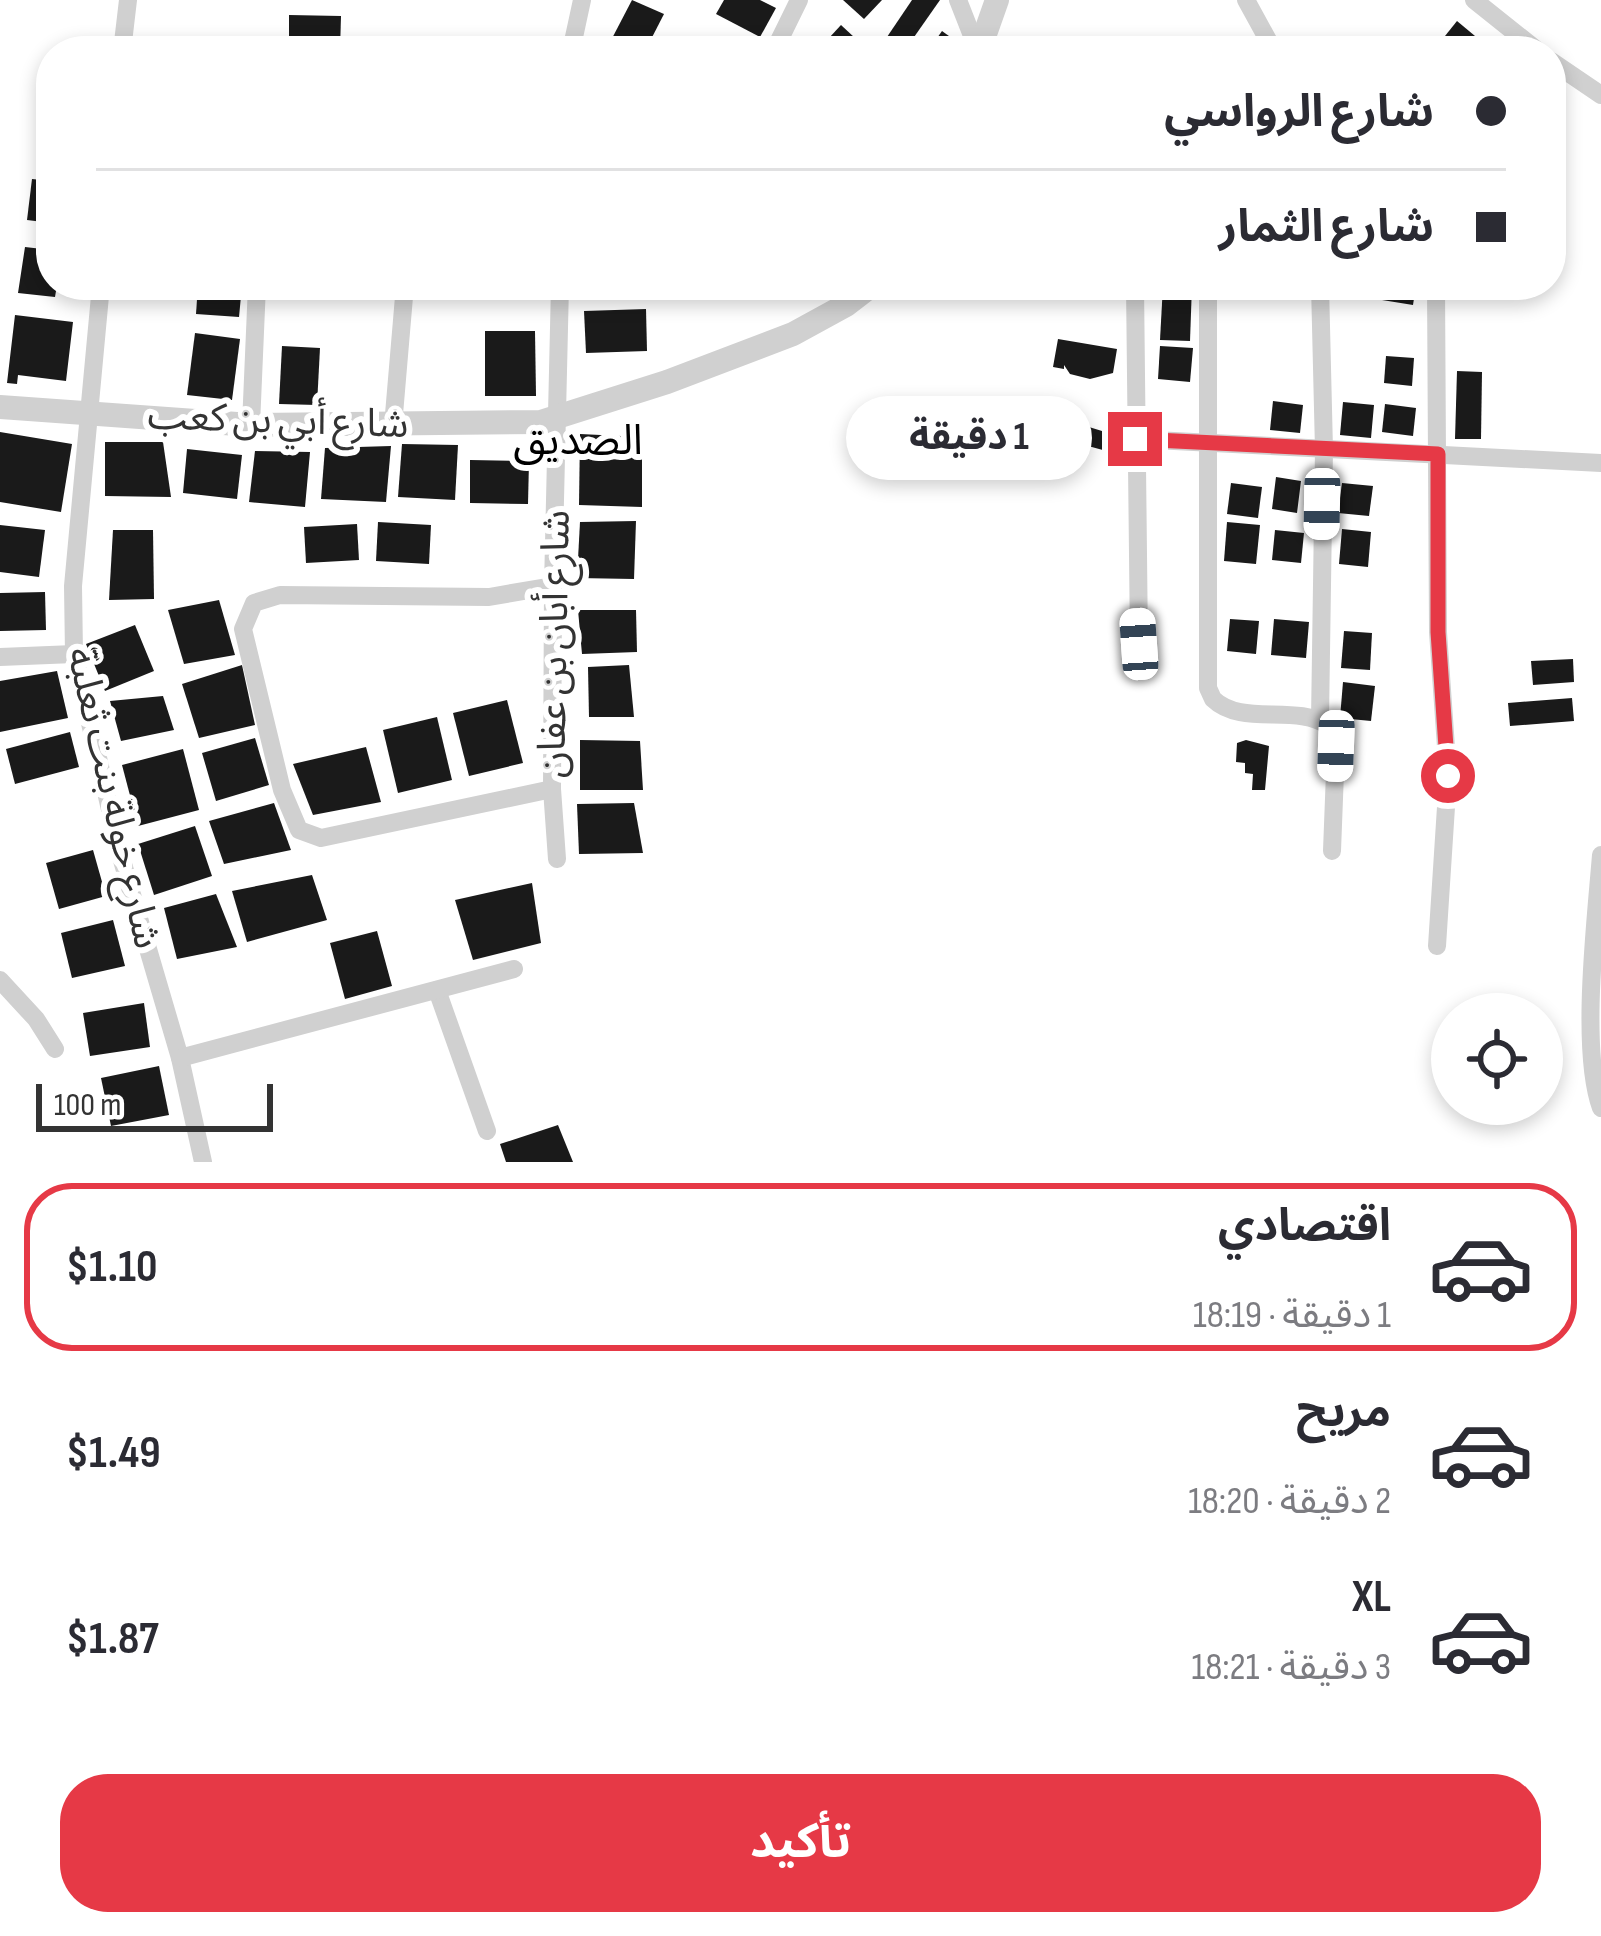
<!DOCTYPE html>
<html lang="ar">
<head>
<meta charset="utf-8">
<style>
	:root { --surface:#fff; --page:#f7f7f7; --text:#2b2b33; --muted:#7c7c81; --line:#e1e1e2; --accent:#e63946 }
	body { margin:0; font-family:"Sofia Sans Condensed","Noto Sans Arabic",sans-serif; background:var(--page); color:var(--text); direction:rtl; height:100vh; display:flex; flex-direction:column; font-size:45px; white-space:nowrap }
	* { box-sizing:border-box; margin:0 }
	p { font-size:39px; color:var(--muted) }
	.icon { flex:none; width:66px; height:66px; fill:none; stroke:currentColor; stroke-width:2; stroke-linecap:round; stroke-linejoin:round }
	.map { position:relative; height:1162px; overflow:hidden; direction:ltr }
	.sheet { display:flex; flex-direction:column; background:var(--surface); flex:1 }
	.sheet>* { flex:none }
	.hud { position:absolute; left:36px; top:36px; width:1530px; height:264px; border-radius:48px; box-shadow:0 6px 18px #0003; direction:rtl; display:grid; align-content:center; height:264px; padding:0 60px; background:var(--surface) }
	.tools { position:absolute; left:1431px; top:993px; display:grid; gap:24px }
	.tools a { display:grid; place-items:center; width:132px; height:132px; border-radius:50%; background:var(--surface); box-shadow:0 6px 18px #0003; font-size:60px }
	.scale { position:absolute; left:36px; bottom:30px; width:237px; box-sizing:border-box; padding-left:12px; border:6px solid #333; border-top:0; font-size:33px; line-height:42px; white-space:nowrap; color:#333; -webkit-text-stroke:9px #fff; paint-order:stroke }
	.end { position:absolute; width:54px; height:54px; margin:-27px; border:15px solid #e63946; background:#fff; box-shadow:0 0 0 6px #fff }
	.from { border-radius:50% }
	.bubble { position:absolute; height:84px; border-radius:42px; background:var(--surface); box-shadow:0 6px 18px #0003; font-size:39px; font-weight:700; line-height:84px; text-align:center; direction:rtl }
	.car { position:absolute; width:36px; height:72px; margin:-36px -18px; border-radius:15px; box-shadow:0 0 9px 3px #0007; background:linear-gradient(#fff 24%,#345 0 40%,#fff 0 76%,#345 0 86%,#fff 0) }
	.hud b { display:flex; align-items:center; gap:42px; height:114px; font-size:45px }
	.hud b+b { border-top:3px solid var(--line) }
	.hud i { width:30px; height:30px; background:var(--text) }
	ul { padding:21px 0 0; list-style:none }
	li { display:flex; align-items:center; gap:36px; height:168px; margin:0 24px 18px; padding:0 36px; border:6px solid transparent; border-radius:48px }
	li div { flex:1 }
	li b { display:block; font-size:45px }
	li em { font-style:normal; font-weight:700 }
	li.active { border-color:var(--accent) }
	li>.icon { width:108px; height:108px; stroke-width:1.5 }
	.action { display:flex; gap:24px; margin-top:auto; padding:24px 60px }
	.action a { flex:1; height:138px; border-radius:48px; background:var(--accent); color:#fff; font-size:48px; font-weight:700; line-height:138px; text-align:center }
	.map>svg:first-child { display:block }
</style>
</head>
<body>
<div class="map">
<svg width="1601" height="1162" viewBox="0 0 1601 1162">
	<rect width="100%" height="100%" fill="#fff"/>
	<g fill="#1a1a1a">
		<path d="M632,0L664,14L645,51H612L607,48Z"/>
		<path d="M724,0H760L776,8L760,37L716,14Z"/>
		<path d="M843,0H882L864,19Z"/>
		<path d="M912,0H940L905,50L887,37Z"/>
		<path d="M289,15L341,16L340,51H289Z"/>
		<path d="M1457,21L1493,51H1433Z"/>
		<path d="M841,25L869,51H817Z"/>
		<path d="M942,31L960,44L955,51H928Z"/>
		<path d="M1233,36L1240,51H1201Z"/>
		<path d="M32,179L51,181V223L27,220Z"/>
		<path d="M25,247L51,250V285H57L55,297L18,293Z"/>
		<path d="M198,285H242L239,317L196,314Z"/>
		<path d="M1163,285H1192L1190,341L1160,340Z"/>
		<path d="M1385,285H1416L1413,305L1382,300Z"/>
		<path d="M646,309L647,351L586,353L584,311Z"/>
		<path d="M15,315L73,322L66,381L18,375L17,384L7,383Z"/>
		<path d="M485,331H535L536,396H485Z"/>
		<path d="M195,333L240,339L232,400L187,395Z"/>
		<path d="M1058,339L1117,349L1113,373L1090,379L1070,374L1064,365V369L1053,367Z"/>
		<path d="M282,346L320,348L317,405L279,404Z"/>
		<path d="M1160,346L1193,348L1190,382L1158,379Z"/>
		<path d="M1386,356L1414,358L1412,386L1384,383Z"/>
		<path d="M1457,371L1482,372L1481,439H1455Z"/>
		<path d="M1273,401L1303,405L1300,433L1270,430Z"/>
		<path d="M1343,402L1374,405L1371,438L1340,435Z"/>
		<path d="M1385,404L1416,408L1413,436L1382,432Z"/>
		<path d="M1076,423L1115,435L1110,452L1070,441Z"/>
		<path d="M0,432L72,444L61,512L0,502Z"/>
		<path d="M580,434L642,437V507L579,505Z"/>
		<path d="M105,442H163L171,497L105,496Z"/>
		<path d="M402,444L458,445L455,500L398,497Z"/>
		<path d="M391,446L386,502L321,499L325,448Z"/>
		<path d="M187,449L242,455L237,499L183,493Z"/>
		<path d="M255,451L310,452L305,507L249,502Z"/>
		<path d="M470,460L529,461L528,504L470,503Z"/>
		<path d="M1276,477L1301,481L1297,513L1272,509Z"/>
		<path d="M1231,483L1262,487L1258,518L1227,514Z"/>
		<path d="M1342,483L1373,486L1369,516L1338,513Z"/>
		<path d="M636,521L634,579L577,578L580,522Z"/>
		<path d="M378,522L431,525L429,564L376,561Z"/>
		<path d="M1227,522L1260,525L1256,564L1224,561Z"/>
		<path d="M357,524L359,560L306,563L304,527Z"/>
		<path d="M0,525L45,530L39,577L0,572Z"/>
		<path d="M1342,529L1371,532L1368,567L1339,564Z"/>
		<path d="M113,530H153L154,599L109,600Z"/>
		<path d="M1275,530L1304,533L1301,563L1272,560Z"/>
		<path d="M45,592L46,630L0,631V593Z"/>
		<path d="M219,600L235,655L184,664L168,610Z"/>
		<path d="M578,610H636L637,652L582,654Z"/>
		<path d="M1230,619L1259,621L1256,654L1227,651Z"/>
		<path d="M1274,619L1309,622L1306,658L1271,655Z"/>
		<path d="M135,625L154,671L105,691L86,644Z"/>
		<path d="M1344,631L1372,633L1370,670L1341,668Z"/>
		<path d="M1573,659L1574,682L1533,685L1531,661Z"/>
		<path d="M242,665L255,725L199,738L182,684Z"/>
		<path d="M629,665L634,717H589L588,667Z"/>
		<path d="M57,671L68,718L0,732V681Z"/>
		<path d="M1343,682L1375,686L1371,721L1340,718Z"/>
		<path d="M163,696L174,730L121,741L110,701Z"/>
		<path d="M1572,698L1574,721L1510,726L1508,703Z"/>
		<path d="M507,700L523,763L469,776L453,713Z"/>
		<path d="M437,717L452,780L398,793L383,730Z"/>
		<path d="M70,732L79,767L15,784L6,749Z"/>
		<path d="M255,738L269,785L216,801L202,753Z"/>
		<path d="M580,740L640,741L643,790H580Z"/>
		<path d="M1246,740L1269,746L1265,790H1252L1253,774L1245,773V763L1236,762L1237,743Z"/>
		<path d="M366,747L381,802L313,815L293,764Z"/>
		<path d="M183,749L199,810L138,826L122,765Z"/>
		<path d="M274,803L291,850L224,864L209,821Z"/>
		<path d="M634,803L643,853L579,854L577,804Z"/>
		<path d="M195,826L212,876L154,895L138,844Z"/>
		<path d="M93,850L106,896L59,909L46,863Z"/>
		<path d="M312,875L327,920L247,942L232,891Z"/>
		<path d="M532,883L541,943L473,960L455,900Z"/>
		<path d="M216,894L237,947L177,959L164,908Z"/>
		<path d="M113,920L125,966L72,978L61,933Z"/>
		<path d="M377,931L392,986L345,999L330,943Z"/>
		<path d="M144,1003L150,1047L90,1056L83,1013Z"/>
		<path d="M159,1066L169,1115L111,1126L101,1078Z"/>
		<path d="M558,1125L573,1162H506L500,1144Z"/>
	</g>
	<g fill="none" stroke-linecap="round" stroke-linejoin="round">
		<g stroke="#d0d0d0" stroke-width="18">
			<path d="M958,0L978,51"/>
			<path d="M1246,0L1274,51"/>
			<path d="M1474,0L1538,51"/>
			<path d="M122,51L128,0"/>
			<path d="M571,51L582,0"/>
			<path d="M774,51L799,0"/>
			<path d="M1551,61L1601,95"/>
			<path d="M101,285L73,586L74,654L121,857L180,1058L203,1162"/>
			<path d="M1135,285L1139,644"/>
			<path d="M1208,285V688L1213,699C1242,727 1296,703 1329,726L1336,746L1332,851"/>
			<path d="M1436,285L1438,632L1448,776L1437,946"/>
			<path d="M251,425L257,285"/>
			<path d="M393,426L405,285"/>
			<path d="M1135,439L1601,463"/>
			<path d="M0,657L74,654"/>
			<path d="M1320,720L1324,450L1320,285"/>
			<path d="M552,789L321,838L299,830L282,790L243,629L254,603L280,595L489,597L553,586"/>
			<path d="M1601,855C1596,919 1580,1050 1601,1108"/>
			<path d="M557,859L552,789L553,586L560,285"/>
			<path d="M0,980L36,1019L55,1049"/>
			<path d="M437,990L487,1131"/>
			<path d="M180,1058L514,969"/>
		</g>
		<g stroke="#d0d0d0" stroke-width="24">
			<path d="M979,51L997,0"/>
			<path d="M0,407L251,425L541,422L667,382L793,334L846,305L872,285"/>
		</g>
	</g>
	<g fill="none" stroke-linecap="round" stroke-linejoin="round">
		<path stroke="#e63946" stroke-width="15" d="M1135,439L1438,454V632L1448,776"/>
	</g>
	<g text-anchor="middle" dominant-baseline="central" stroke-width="12" stroke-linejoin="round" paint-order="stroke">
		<g font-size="39" fill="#333" stroke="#fff">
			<text transform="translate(278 421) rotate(2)">شارع أبي بن كعب</text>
			<text transform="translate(555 644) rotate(-89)">شارع أبان بن عفان</text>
			<text transform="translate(113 798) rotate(77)">شارع خولة بنت ثعلبة</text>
		</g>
		<g font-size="42" fill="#000" stroke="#fff">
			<text x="578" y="441">الصديق</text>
		</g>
	</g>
</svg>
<div class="tools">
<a><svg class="icon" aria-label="locate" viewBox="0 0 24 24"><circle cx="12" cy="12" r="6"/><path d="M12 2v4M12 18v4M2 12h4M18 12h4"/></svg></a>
</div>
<div class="scale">100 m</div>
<i class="end from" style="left:1448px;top:776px"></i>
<i class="end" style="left:1135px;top:439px"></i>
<div class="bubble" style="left:846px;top:396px;width:246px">1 دقيقة</div>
<i class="car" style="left:1322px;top:504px;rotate:181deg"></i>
<i class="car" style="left:1139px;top:644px;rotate:356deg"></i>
<i class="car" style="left:1336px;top:746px;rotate:182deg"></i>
<div class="hud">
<b><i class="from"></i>شارع الرواسي</b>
<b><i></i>شارع الثمار</b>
</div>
</div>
<section class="sheet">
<ul>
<li class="active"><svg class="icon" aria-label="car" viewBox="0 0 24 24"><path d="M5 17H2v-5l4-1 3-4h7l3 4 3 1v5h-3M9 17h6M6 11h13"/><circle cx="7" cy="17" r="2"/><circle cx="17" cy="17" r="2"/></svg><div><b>اقتصادي</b><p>1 دقيقة · 18:19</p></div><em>$1.10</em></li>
<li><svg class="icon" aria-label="car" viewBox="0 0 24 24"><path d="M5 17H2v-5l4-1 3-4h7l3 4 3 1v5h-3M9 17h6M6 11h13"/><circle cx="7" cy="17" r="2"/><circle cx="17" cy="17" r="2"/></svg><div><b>مريح</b><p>2 دقيقة · 18:20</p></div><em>$1.49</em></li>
<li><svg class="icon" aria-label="car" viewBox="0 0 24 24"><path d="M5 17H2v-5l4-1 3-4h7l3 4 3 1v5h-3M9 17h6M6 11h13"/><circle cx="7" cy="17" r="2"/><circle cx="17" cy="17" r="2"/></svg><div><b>XL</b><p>3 دقيقة · 18:21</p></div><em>$1.87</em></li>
</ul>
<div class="action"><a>تأكيد</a></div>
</section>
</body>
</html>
